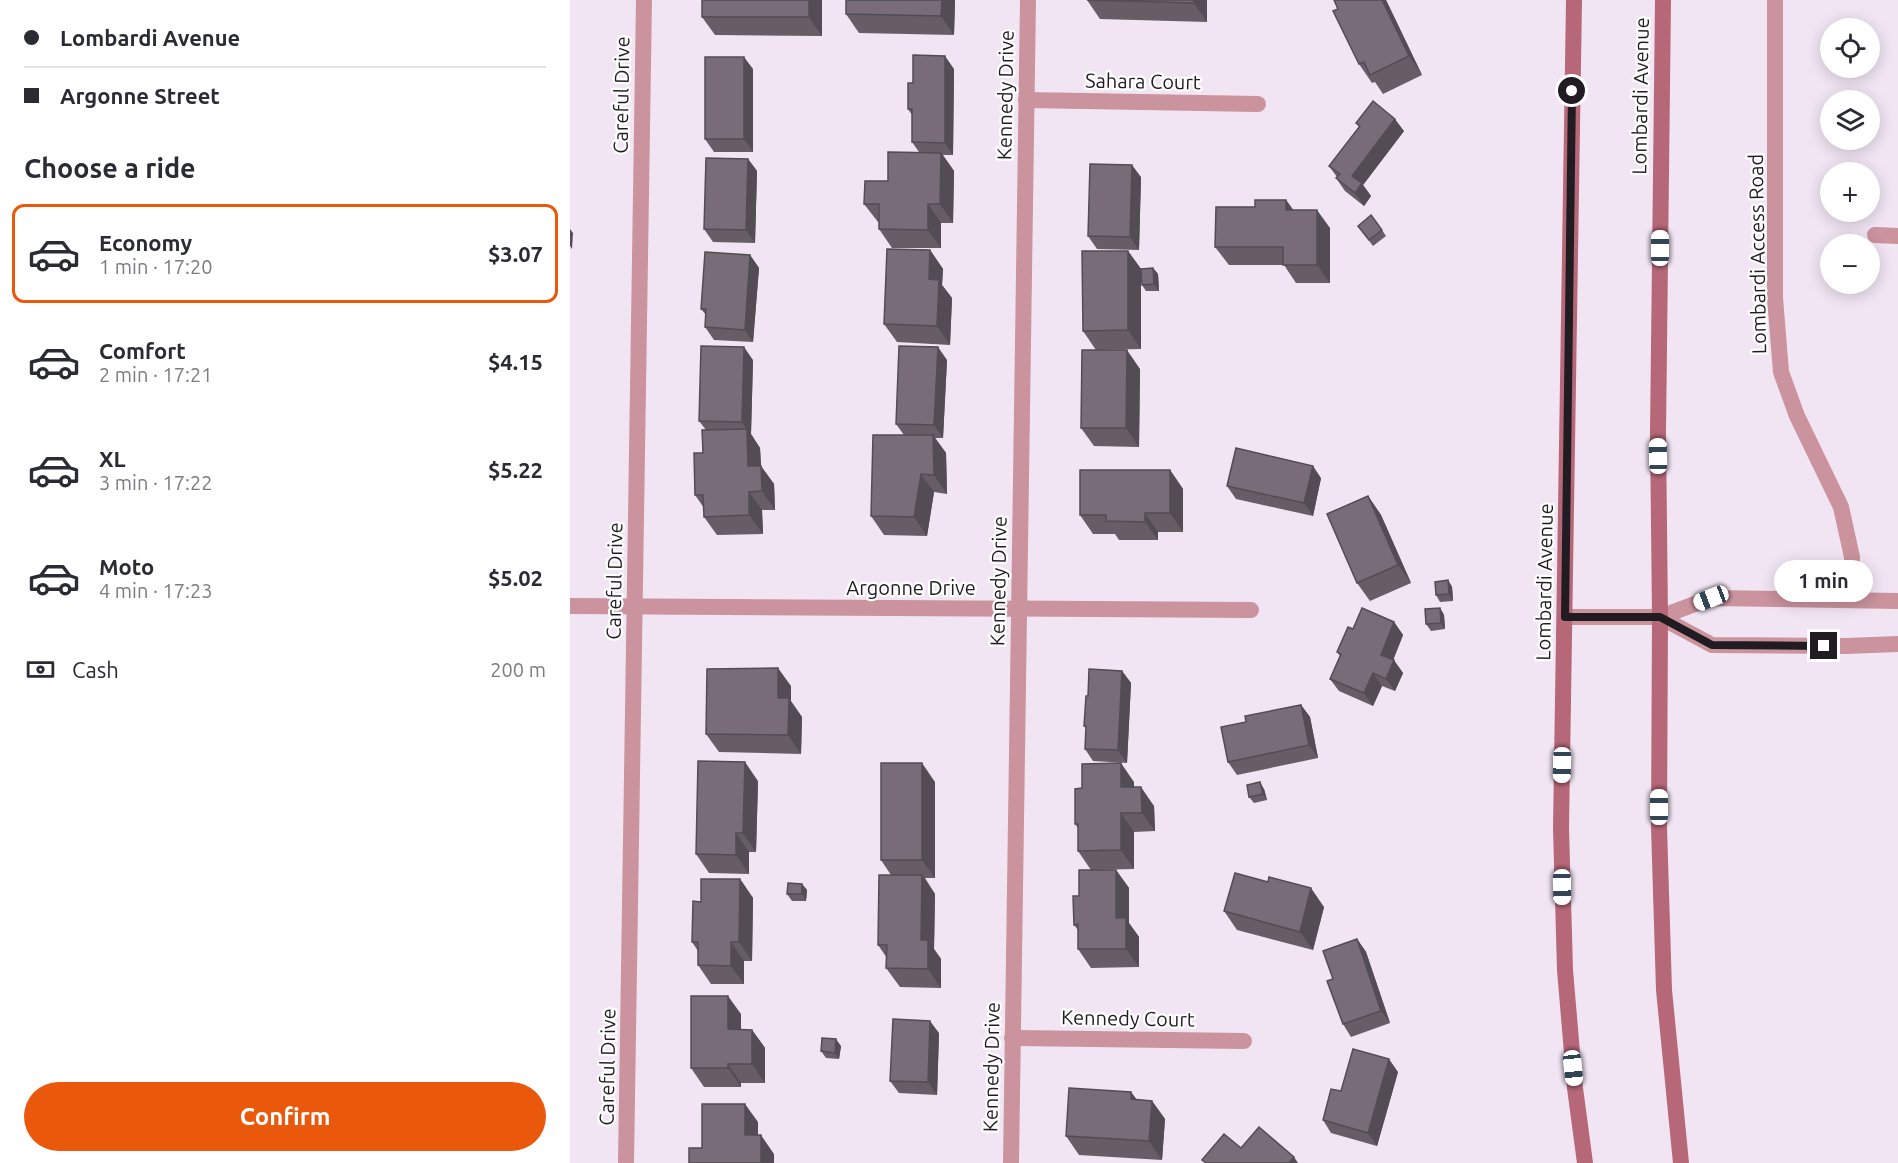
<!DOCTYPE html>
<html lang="en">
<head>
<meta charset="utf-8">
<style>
	:root { --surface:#fff; --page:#f7f7f7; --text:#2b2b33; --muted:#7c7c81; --line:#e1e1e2; --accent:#ea580c }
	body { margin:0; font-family:Ubuntu,sans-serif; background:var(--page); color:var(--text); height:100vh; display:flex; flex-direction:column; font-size:22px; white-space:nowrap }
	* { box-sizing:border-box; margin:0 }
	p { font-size:20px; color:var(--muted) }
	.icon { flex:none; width:33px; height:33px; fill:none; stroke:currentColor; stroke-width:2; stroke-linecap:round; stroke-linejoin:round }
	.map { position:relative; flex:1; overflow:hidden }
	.details { display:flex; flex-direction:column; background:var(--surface); width:570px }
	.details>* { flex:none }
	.hud { display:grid; align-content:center; height:132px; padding:0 24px; background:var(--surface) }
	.buttons { position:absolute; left:1250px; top:18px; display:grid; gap:12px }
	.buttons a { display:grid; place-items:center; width:60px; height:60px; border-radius:50%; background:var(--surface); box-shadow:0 3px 15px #0003; font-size:30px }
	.end { position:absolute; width:27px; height:27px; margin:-14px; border:8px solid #211c21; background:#fff; box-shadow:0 0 0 3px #fff }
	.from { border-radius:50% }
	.bubble { position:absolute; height:42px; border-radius:21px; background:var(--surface); box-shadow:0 3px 15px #0003; font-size:20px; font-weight:700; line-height:42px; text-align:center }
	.car { position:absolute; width:18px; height:36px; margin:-18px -9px; border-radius:8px; box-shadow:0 0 4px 2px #0007; background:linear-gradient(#fff 24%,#345 0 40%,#fff 0 76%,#345 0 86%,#fff 0) }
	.hud b { display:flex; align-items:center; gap:21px; height:57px; font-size:22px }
	.hud b+b { border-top:2px solid var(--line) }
	.hud i { width:15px; height:15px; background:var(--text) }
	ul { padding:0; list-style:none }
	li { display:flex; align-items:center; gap:18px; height:99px; margin:0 12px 9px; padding:0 12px; border:3px solid transparent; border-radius:12px }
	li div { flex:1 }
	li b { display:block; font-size:22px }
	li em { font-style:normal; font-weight:700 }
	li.on { border-color:var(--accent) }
	li>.icon { width:54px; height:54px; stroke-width:1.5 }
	h2 { padding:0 24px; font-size:27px; line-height:72px }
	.pay { display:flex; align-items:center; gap:15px; height:66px; padding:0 24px; font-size:22px }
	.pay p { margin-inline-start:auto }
	.cta { display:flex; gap:12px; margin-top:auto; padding:12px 24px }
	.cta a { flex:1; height:69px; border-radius:36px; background:var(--accent); color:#fff; font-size:24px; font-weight:700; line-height:69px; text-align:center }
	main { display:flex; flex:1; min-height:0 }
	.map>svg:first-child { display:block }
</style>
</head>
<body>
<main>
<section class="details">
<div class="hud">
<b><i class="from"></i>Lombardi Avenue</b>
<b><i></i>Argonne Street</b>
</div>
<h2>Choose a ride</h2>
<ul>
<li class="on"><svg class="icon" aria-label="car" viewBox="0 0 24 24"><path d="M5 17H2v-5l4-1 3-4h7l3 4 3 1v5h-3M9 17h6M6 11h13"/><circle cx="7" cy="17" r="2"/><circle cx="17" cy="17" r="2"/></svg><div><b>Economy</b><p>1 min · 17:20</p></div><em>$3.07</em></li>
<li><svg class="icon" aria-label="car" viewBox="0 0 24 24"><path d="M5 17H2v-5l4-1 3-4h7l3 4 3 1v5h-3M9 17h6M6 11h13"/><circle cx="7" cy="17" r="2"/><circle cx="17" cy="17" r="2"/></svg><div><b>Comfort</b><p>2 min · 17:21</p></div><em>$4.15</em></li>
<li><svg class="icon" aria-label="car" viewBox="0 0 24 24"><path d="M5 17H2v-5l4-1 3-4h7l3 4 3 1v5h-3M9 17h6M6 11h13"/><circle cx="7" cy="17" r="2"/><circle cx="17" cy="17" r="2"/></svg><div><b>XL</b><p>3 min · 17:22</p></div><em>$5.22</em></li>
<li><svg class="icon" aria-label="car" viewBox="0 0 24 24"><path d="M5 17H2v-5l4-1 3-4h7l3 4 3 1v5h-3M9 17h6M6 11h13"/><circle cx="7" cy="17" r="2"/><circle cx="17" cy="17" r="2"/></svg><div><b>Moto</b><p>4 min · 17:23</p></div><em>$5.02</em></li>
</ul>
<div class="pay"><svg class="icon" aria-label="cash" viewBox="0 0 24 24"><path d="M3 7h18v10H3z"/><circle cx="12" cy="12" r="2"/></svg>Cash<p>200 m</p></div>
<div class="cta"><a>Confirm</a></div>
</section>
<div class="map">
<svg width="1328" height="1163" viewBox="0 0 1328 1163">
	<rect width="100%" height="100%" fill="#f1e5f3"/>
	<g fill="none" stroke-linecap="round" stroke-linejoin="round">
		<path stroke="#ca939d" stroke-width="16" d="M1305,235L1328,236"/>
		<g stroke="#ca939d" stroke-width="16">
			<path d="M1205,0V298L1211,372L1227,416L1271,507L1282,557V600"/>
			<path d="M456,100L688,104"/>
			<path d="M0,606L681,610"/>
			<path d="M995,617H1090L1141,598L1328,601"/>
			<path d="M1090,617L1142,645L1276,646L1328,644"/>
			<path d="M442,1038L674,1041"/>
			<path d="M56,1163L74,0"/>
			<path d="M441,1163L458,0"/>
		</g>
		<g stroke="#b66879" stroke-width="16">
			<path d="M1004,0L991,828L995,970L1005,1088L1015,1163"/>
			<path d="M1093,0L1088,433L1090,617L1089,827L1094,990L1111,1163"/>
		</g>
	</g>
	<g fill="#665d67">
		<path d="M252,0V36L145,35L132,17Z"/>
		<path d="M276,0H385L384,35L289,33L276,14Z"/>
		<path d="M517,0H637V22L530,19Z"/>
		<path d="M764,0H816L852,75L813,94L805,82L802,83L789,64Z"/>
		<path d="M183,69V152H144L135,139Z"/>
		<path d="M384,69L383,155H373L384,171L383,223H371V248H322L309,229V222H308L294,204L349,152L342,142V115L338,109L343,83Z"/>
		<path d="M786,123L834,131L793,185L801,196L794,206L775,191L766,178L767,177L759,166L789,127Z"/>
		<path d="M178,159L187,171L185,243L143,242L134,229Z"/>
		<path d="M571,177L569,250L527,249L518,236Z"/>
		<path d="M716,200L723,210L760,228V283H726L714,265H659L645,247L685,207Z"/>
		<path d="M788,226L812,230L816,236L803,246Z"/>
		<path d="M360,250L373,269L372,285L382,298L380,345L327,342L314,324Z"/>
		<path d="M558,251L571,269V349L526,350L513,331Z"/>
		<path d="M180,255L189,268L183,342L144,340L135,327L136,315L131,309Z"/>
		<path d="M583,268L588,274L589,291H576L572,285Z"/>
		<path d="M183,360L181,434L190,448L191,466L204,484L205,510H192L193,534L147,535L134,517V508L125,495L133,453L136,430L129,421Z"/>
		<path d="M377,360L373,438H365L376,453L377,494L364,492L357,536L314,535L301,516L334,435L326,424Z"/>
		<path d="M570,369L569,447L524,446L511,428Z"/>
		<path d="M600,470L613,489V532H588V540H549L545,534H523L510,515Z"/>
		<path d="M751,478L743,516L666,499L657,486Z"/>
		<path d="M798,496L811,515L841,583L800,601L787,583Z"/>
		<path d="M878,580L882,587L883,601L870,602L866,595Z"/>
		<path d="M870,608L874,615L875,629L861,631L856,624Z"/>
		<path d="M824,622L833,635L823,660L833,673L825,691L812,686L803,706L769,691L760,679L770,656L767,652L783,629Z"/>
		<path d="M552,671L561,683L557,763L523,761L515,749L516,729L514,726L518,696Z"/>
		<path d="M221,686V702L232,717L231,754L149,752L136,734Z"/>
		<path d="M731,705L740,717L748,758L667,775L658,762L676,722Z"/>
		<path d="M188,781L186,852H179V874L139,873L126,854Z"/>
		<path d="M365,782V878H355L365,894L364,949L371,959V988L330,987L316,968L317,958L308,945L321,875L311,860Z"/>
		<path d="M564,782V787L584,806L585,831L564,832V869L521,870L508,851V828L505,824L512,788Z"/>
		<path d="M694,789L697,800L684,803L679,797Z"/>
		<path d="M546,870L559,888V923L569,937V967L521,968L508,949V930L504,925L509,896Z"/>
		<path d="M170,879L183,898L182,961H174V984H141L128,965V951L122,942L131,902Z"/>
		<path d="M698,882L754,907L743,950L667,930L654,911Z"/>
		<path d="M232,884L237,890L236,901H222L217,894Z"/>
		<path d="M787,939L796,952L820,1023L781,1037L773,1024L763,979Z"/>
		<path d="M171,1014V1030H182L195,1048V1083H171V1087H134L121,1068Z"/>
		<path d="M369,1033L367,1095L329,1093L320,1081Z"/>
		<path d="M271,1046L269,1059L256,1058L251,1051Z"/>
		<path d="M828,1072L807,1146L761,1133L753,1120L771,1091Z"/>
		<path d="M561,1092L567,1100L582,1101L595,1119L592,1160L509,1155L496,1136Z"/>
	</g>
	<g fill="#534c54">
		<path d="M239,0H252V36L239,17Z"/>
		<path d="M372,0H385L384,35L371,16Z"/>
		<path d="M624,0H637V22L624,3Z"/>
		<path d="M812,0H816L852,75L839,56Z"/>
		<path d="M375,56L384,69L383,155L375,143Z"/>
		<path d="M174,57L183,69V152L174,139Z"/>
		<path d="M825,119L834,131L793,185L801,196L794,206L785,193L782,176Z"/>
		<path d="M371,153L384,171L383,223L370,204Z"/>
		<path d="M178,159L187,171L185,243L176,230Z"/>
		<path d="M562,165L571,177L569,250L560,237Z"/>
		<path d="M716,200L730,219L716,210Z"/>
		<path d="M358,204L371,223V248L358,230Z"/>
		<path d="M747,210L760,228V283L747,265Z"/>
		<path d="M0,229L3,233L2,249L0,246Z"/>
		<path d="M360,250L373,269L372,285L382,298L380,345L367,326L359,279Z"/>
		<path d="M558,251L571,269V349L558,330Z"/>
		<path d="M180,255L189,268L183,342L175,330Z"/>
		<path d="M583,268L588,274L589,291L584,284Z"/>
		<path d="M174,347L183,360L181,434L190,448L191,466L204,484L205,510L192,491L178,466L177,430L172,422Z"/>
		<path d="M368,347L377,360L373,438L364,425Z"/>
		<path d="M557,350L570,369L569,447L556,428Z"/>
		<path d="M363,435L376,453L377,494L364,475Z"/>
		<path d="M743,466L751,478L743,516L734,503Z"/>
		<path d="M600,470L613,489V532L600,513Z"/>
		<path d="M351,474L364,492L357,536L344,517Z"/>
		<path d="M179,492L192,510L193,534L179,515Z"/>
		<path d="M798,496L811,515L841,583L828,565Z"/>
		<path d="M575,513L588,532V540L575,522Z"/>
		<path d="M878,580L882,587L883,601L879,594Z"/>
		<path d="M870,608L874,615L875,629L871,623Z"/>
		<path d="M824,622L833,635L820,668L811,655Z"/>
		<path d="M824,660L833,673L825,691L816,679Z"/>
		<path d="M208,668L221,686V701L232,717L231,754L218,735L208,698Z"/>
		<path d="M552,671L561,683L557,763L548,750Z"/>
		<path d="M803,673L812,686L803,706L794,693Z"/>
		<path d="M731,705L740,717L748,758L739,745Z"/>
		<path d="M175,762L188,781L186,852L173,833Z"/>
		<path d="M352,763L365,782V878L352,860Z"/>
		<path d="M551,763L564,782V806L551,787Z"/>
		<path d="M690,782L694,789L697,800L693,794Z"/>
		<path d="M571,787L584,806L585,831L572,813Z"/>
		<path d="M551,813L564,832V869L551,850Z"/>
		<path d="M166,833L179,852V874L166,855Z"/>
		<path d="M546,870L559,888V923L569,937V967L556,949L546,918Z"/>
		<path d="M352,875L365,894L364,949L371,959V988L358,969L351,940Z"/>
		<path d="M170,879L183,898L182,961L169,942Z"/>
		<path d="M232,884L237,890L236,901L232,894Z"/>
		<path d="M741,888L754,907L743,950L730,932Z"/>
		<path d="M787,939L796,952L820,1023L811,1011Z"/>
		<path d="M161,942L174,961V984L161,966Z"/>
		<path d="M158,996L171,1014V1048L158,1029Z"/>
		<path d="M360,1021L369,1033L367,1095L358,1082Z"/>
		<path d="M182,1030L195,1048V1083L182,1064Z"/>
		<path d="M266,1039L271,1046L269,1059L265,1053Z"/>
		<path d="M819,1059L828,1072L807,1146L798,1133Z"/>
		<path d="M158,1064L171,1083V1087L158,1068Z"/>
		<path d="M561,1092L574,1110L561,1099Z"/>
		<path d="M582,1101L595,1119L592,1160L579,1141Z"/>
		<path d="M175,1104L188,1122V1154L175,1135Z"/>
		<path d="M191,1135L204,1154V1163H191Z"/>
		<path d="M724,1157L728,1163H719Z"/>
	</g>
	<g fill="#776c78" stroke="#534c54" stroke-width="1.5">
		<rect x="132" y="0" width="107" height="17"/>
		<path d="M276,0H372L371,16L276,14Z"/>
		<path d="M517,0H624V3Z"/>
		<path d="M764,0H812L839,56L800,75L794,62L789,64L763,11L768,9Z"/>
		<path d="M343,55L375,56V143L342,142V109H338V83H343Z"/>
		<rect x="135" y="57" width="39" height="82"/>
		<path d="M803,101L825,119L782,176L792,183L785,193L766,178L770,174L759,166L790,126L786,123Z"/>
		<path d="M318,152L371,153L370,204H358V230L309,229V204H294L295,181H318Z"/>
		<path d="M136,158L178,159L176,230L134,229Z"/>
		<path d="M520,164L562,165L560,237L518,236Z"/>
		<path d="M685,200H716V210H747V265H713V247H645L646,207H685Z"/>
		<path d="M801,215L812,230L799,240L788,226Z"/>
		<path d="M317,249L360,250L359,279L369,280L367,326L314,324Z"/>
		<path d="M512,251H558V330L513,331Z"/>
		<path d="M135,252L180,255L175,330L135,327L136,309H131Z"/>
		<path d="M583,268L584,284L572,285L571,269Z"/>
		<path d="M131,346L174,347L172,422L129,421Z"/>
		<path d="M329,346L368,347L364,425L326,424Z"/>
		<path d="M512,350H557L556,428H511Z"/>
		<path d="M177,429L178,466H191L192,491L179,492V515L134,517L133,495H125L124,453H133L132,430Z"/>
		<path d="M303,435H363L364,475L351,474L344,517L301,516Z"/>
		<path d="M666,448L743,466L734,503L657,486Z"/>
		<path d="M510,470H600V513H575V522L536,521V515H510Z"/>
		<path d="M798,496L828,565L787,583L757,514Z"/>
		<path d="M878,580L879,594L866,595L865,582Z"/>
		<path d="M792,608L824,622L811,655L824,660L816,679L803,673L794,693L760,679L771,654L767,652L778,627L783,629Z"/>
		<path d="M870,608L871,623L856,624L855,609Z"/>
		<path d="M208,668V698H219L218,735L136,734L137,669Z"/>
		<path d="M519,669L552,671L548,750L515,749L516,726H514L516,696H518Z"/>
		<path d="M731,705L739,745L658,762L651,727L676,722L675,716Z"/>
		<path d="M128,761L175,762L173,833H166V855L126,854Z"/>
		<rect x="311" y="763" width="41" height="97"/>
		<path d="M551,763V787H571L572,813H551V850L508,851V824H505V789L512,788V764Z"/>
		<path d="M690,782L693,794L679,797L677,785Z"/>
		<path d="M509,870H546V918H556V949H508V924L504,925L503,896H509Z"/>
		<path d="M665,873L698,882L699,877L741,888L730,932L654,911Z"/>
		<path d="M309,875H352L351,940H358V969L316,968L317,945H308Z"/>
		<path d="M131,879H170L169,942H161V966L128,965V942H122L123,901L131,902Z"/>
		<path d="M218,883L232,884V894H217Z"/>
		<path d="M787,939L811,1011L773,1024L757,981L763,979L753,951Z"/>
		<path d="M121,996H158V1029L182,1030V1064H158V1068H121Z"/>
		<path d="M323,1019L360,1021L358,1082L320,1081Z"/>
		<path d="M252,1038L266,1039L265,1053L251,1051Z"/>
		<path d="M783,1049L819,1059L798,1133L753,1120L761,1089L771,1091Z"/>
		<path d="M499,1088L561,1092V1099L582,1101L579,1141L496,1136Z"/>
		<path d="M132,1104H175V1135H191V1163H119V1148H132Z"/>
		<path d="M689,1127L724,1157L719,1163H636L632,1160L654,1134L671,1148Z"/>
	</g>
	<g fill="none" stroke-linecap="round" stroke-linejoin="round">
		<path stroke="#211c21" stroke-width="8" d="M1002,91L995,617H1090L1142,645L1254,646"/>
	</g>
	<g text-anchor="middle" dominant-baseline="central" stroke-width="4.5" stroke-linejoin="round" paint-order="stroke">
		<g font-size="20" fill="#211c21" stroke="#fff">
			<text transform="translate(573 81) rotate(1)">Sahara Court</text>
			<text transform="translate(51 95) rotate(-89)">Careful Drive</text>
			<text transform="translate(435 95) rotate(-89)">Kennedy Drive</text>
			<text transform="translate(1070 96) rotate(-89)">Lombardi Avenue</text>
			<text transform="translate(1187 254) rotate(-91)">Lombardi Access Road</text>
			<text transform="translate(44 581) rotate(-89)">Careful Drive</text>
			<text transform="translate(428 581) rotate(-89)">Kennedy Drive</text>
			<text transform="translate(974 582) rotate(-89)">Lombardi Avenue</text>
			<text x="341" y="587">Argonne Drive</text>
			<text transform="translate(558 1018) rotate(1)">Kennedy Court</text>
			<text transform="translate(37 1067) rotate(-89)">Careful Drive</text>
			<text transform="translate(421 1067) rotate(-89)">Kennedy Drive</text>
		</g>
	</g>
</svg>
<div class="buttons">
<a><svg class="icon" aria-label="locate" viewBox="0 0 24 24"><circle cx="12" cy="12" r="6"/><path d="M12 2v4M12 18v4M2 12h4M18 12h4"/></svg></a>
<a><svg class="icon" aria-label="layers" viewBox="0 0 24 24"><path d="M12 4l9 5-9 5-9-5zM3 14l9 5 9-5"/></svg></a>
<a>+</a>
<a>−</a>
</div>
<i class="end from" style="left:1002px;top:91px"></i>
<i class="end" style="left:1254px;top:646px"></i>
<div class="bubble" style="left:1204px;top:560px;width:99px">1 min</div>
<i class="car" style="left:1090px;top:248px;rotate:0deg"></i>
<i class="car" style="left:1088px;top:456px;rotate:359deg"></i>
<i class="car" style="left:1141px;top:598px;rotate:249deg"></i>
<i class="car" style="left:992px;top:765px;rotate:181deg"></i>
<i class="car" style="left:1089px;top:807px;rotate:0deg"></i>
<i class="car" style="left:992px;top:887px;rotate:179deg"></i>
<i class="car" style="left:1003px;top:1068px;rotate:174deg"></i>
</div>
</main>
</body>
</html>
